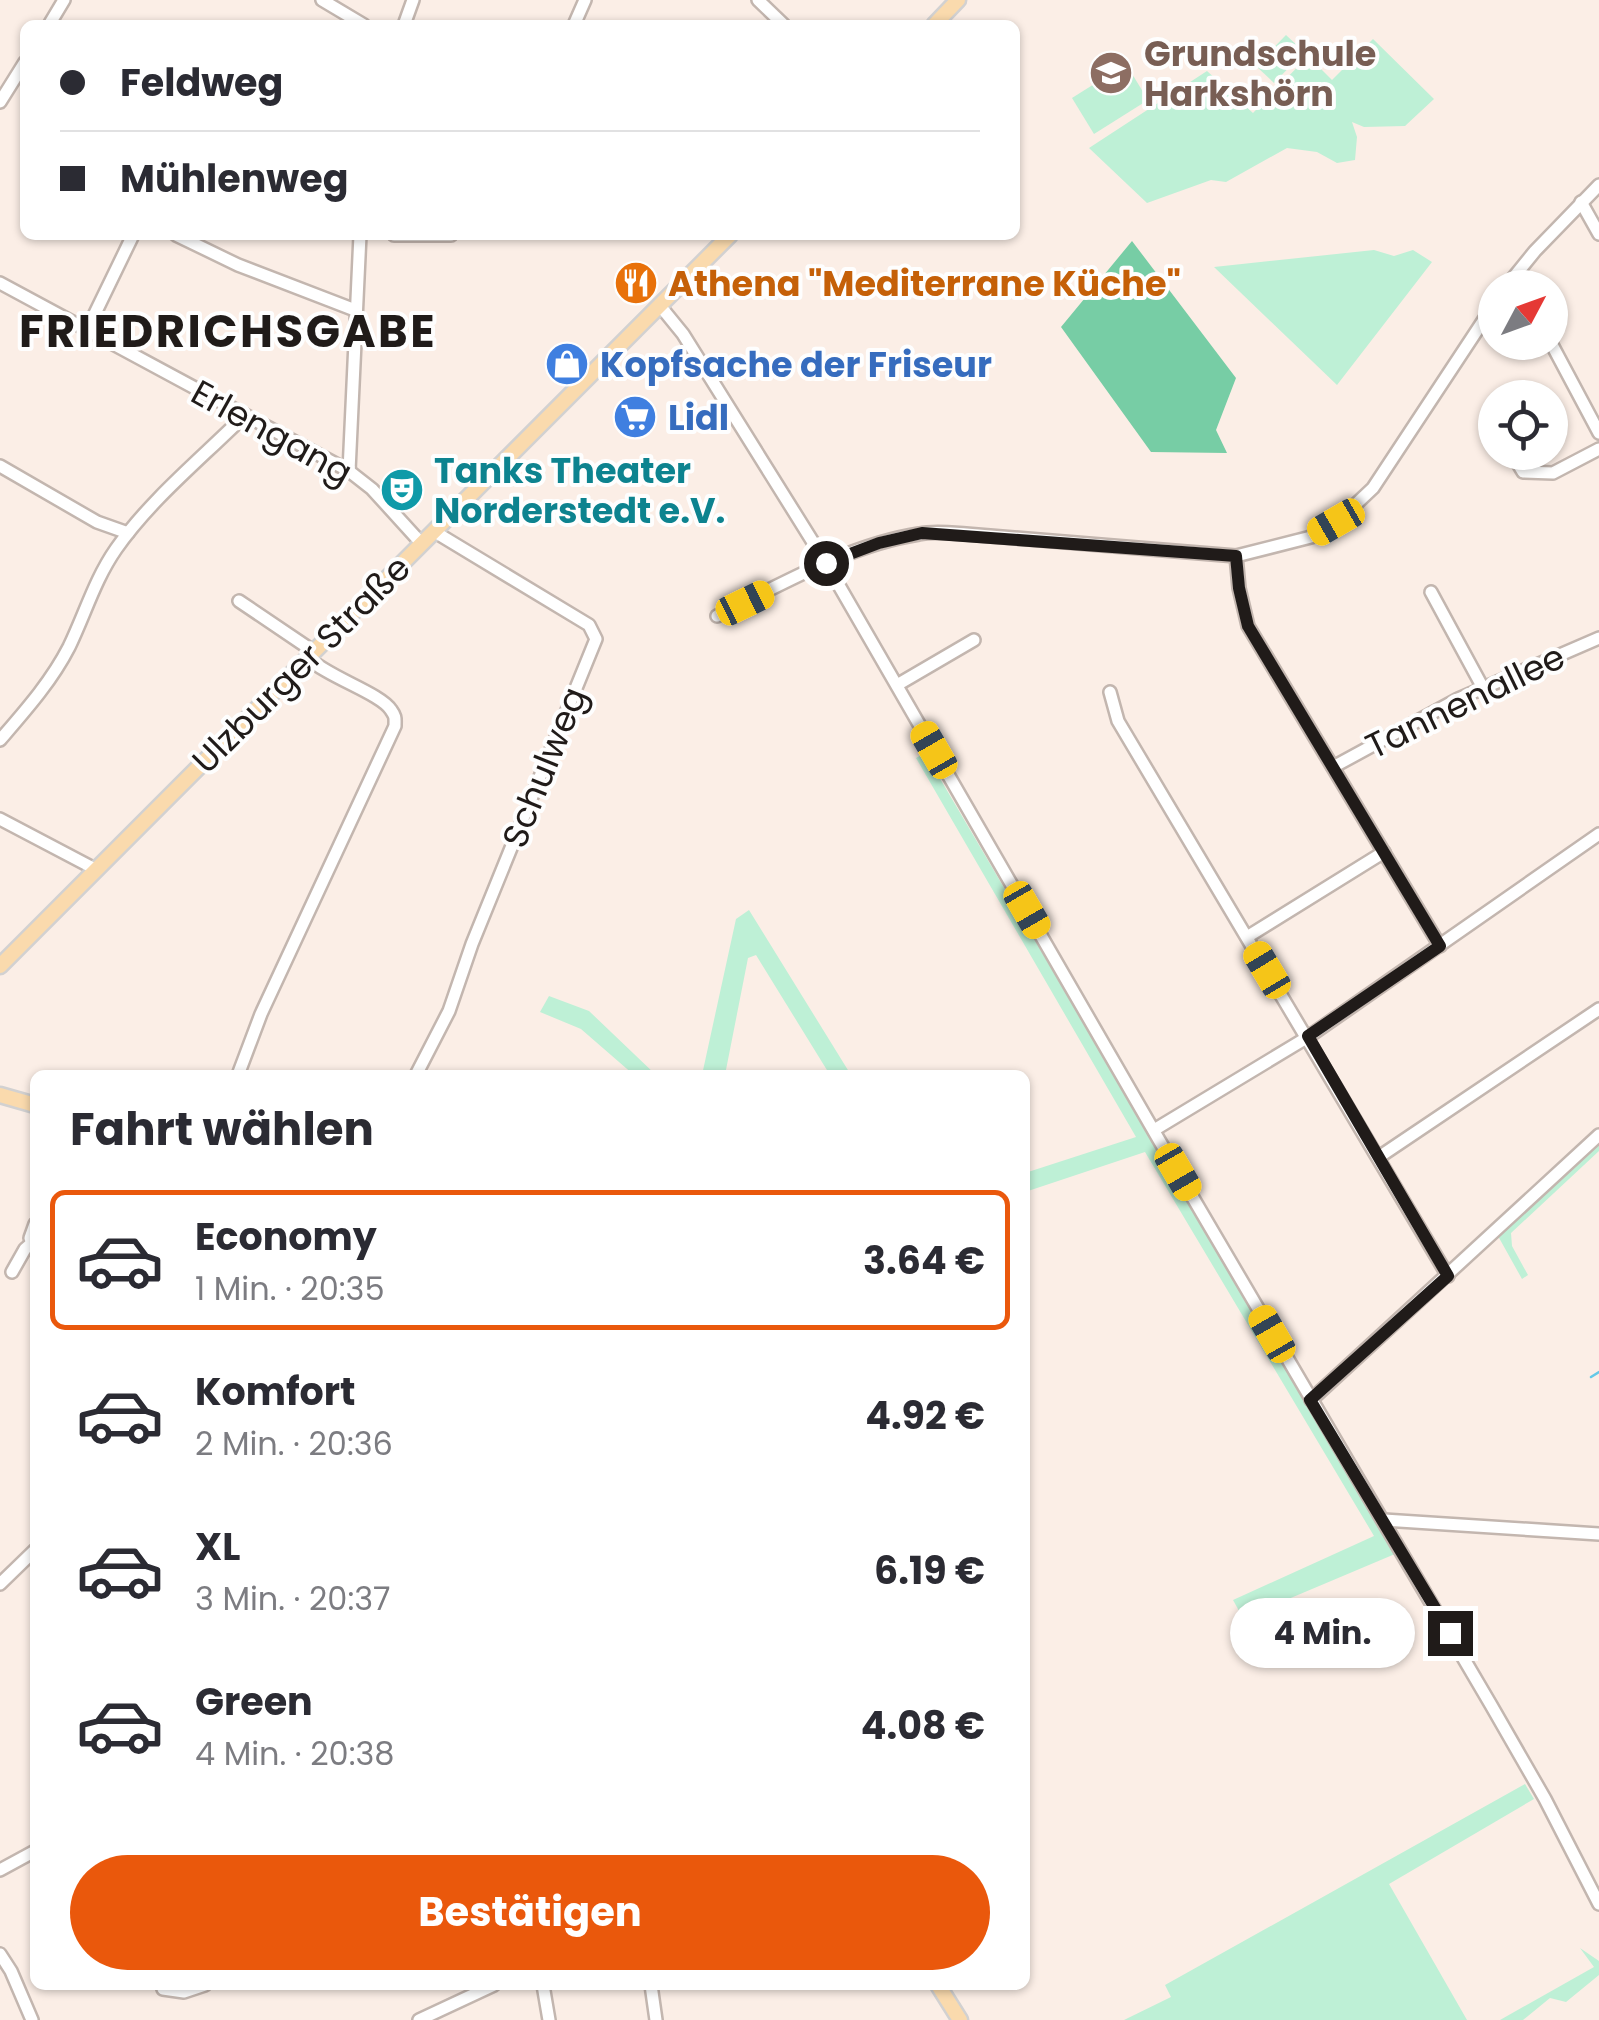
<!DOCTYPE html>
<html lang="de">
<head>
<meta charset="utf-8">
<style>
	:root { --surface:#fff; --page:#f2f2f3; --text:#2b2b33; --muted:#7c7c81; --line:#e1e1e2; --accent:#ea580c }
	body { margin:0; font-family:Poppins,sans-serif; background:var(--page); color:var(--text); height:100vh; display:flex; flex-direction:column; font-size:38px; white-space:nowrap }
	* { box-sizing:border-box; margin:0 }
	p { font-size:32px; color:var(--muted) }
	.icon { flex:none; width:55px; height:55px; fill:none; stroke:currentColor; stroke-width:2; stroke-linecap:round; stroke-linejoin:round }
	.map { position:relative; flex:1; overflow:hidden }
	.sheet { position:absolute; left:30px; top:1070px; width:1000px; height:920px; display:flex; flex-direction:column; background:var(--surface); border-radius:15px; box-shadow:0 2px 8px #0004 }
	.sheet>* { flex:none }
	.banner { position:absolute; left:20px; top:20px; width:1000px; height:220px; border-radius:15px; box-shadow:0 2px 8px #0004; display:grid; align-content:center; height:220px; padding:0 40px; background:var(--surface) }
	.needle { width:65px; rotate:49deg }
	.tools { position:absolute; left:1478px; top:270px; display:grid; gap:20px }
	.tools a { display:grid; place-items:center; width:90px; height:90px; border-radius:50%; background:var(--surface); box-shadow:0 2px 8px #0004; font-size:50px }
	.end { position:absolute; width:45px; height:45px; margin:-22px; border:12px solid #201b19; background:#fff; box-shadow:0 0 0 5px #fff }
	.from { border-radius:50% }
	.bubble { position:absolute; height:70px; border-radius:35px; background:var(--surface); box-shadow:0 2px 8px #0004; font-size:32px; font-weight:700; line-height:70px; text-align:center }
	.car { position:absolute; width:30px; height:60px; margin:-30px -15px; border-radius:12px; box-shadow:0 0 8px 2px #0007; background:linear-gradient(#f5c518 24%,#345 0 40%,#f5c518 0 76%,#345 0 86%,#f5c518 0) }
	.banner b { display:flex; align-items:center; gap:35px; height:95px; font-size:38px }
	.banner b+b { border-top:2px solid var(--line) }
	.banner i { width:25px; height:25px; background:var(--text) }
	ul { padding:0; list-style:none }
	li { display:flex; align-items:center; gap:30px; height:140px; margin:0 20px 15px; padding:0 20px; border:5px solid transparent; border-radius:15px }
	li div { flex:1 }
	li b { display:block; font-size:38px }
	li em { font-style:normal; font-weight:700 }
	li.active { border-color:var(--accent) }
	li>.icon { width:90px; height:90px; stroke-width:1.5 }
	h2 { padding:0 40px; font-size:45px; line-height:120px }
	.primary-button { display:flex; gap:20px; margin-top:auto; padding:20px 40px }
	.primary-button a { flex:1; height:115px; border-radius:60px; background:var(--accent); color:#fff; font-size:40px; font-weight:700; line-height:115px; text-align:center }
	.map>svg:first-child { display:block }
</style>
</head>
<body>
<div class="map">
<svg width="1599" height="2020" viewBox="0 0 1599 2020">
	<rect width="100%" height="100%" fill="#fbeee6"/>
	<g fill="#bef0d6">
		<path d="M1286,35L1304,52L1274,83L1256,66Z"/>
		<path d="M1373,39L1434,99L1405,126L1364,127L1352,122L1357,137L1355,160L1337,163L1317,152L1287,148L1226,182L1211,180L1147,203L1089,148L1207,71L1253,113L1308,56L1332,80Z"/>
		<path d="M1126,64L1148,100L1094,134L1072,98Z"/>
		<path d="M1374,250L1394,256L1413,250L1432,262L1337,385L1214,267Z"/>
		<path d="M925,753L1395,1554L1243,1618L1233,1600L1374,1536L1145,1152L1025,1192V1173L1136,1137L916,758Z"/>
		<path d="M749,910L851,1075H830L756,955L748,958L725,1075H702L736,919Z"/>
		<path d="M549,996L589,1011L656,1075H634L581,1029L540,1012Z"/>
		<path d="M1599,1141V1151L1511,1233L1512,1246L1528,1275L1522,1279L1498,1236Z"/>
		<path d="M1525,1784L1534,1799L1389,1884L1467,2020H1124L1171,1997L1165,1985Z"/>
		<path d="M1580,1948L1599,1961V1975L1566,2002L1550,1998L1523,2020H1500L1594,1967Z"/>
	</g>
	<path fill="#77cda5" d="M1132,241L1236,378L1216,430L1227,453L1151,452L1061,327Z"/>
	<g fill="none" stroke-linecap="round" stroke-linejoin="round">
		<path stroke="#64c9e7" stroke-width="2.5" d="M1591,1377L1599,1372"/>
		<g stroke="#c3b6af" stroke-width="16">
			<g id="minor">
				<path d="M322,0L364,25"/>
				<path d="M758,0L784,25"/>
				<path d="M49,25L64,0"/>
				<path d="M404,25L413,0"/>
				<path d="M574,25L585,0"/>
				<path d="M0,102L25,62"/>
				<path d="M1581,202L1599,234"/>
				<path d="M176,235L238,265L355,310"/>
				<path d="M394,235H451"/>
				<path d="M0,283L349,471L372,489L422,544"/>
				<path d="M1505,288L1535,251L1599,185"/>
				<path d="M661,307L683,334L826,563L1159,1140L1491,1705L1545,1799L1599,1904"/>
				<path d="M87,330L133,235"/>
				<path d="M1550,341L1599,433"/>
				<path d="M1494,424L1495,425"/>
				<path d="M1511,452L1523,472L1553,473L1599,449"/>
				<path d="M0,466L97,522L128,533"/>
				<path d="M349,471L360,235"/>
				<path d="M1236,556L1239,588L1248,626L1440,946"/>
				<path d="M1431,592L1483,688"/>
				<path d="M239,601L313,651"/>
				<path d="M717,616C781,585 848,545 919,534C934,531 951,533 966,534L1236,556L1311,537L1338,521L1373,488L1495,303"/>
				<path d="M897,685L974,640"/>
				<path d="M1110,692L1118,721L1448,1276"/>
				<path d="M0,740C25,711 51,682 69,647C85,614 95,579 116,549C151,499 202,458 245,415"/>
				<path d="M1333,767L1458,699L1599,638"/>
				<path d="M0,819L95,869"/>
				<path d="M1247,937L1384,852"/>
				<path d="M238,1075L261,1014L395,726C395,718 396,717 391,710C380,693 327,677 307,657"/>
				<path d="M416,1075L449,1011L472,944L596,639L589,625L435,532"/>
				<path d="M1154,1130L1308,1037L1599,834"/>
				<path d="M1379,1157L1599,1009"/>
				<path d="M34,1248L30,1238L35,1224"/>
				<path d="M12,1272L25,1249L32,1243"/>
				<path d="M1311,1400L1599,1135"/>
				<path d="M1384,1520L1599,1534"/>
				<path d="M0,1584L35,1550"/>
				<path d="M0,1870L35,1851"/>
				<path d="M0,1954L11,1971L32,2020"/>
				<path d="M162,1985L163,1989L184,1992L205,1985"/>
				<path d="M543,1985L549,2020"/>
				<path d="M651,1985L656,2020"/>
				<path d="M419,2020L494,1985"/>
			</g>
		</g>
		<g stroke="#d2d1d1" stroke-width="19">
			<g id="major">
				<path d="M934,25L958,0"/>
				<path d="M0,966L730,235"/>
				<path d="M0,1095L35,1105"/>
				<path d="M938,1985L960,2020"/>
			</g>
		</g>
		<use href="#minor" stroke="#fff" stroke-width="11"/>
		<use href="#major" stroke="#fadaad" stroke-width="14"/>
	</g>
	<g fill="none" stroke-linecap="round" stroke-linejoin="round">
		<path stroke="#201b19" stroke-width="12" d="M826,563L879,543L922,533L1236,556L1239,588L1248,626L1440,946L1308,1036L1448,1276L1310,1400L1450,1633"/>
	</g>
	<defs>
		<g id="school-disc" transform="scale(2.25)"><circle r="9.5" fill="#8d6e63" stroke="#fefefe"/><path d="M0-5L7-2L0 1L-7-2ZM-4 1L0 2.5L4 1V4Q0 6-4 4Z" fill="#fff"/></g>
		<g id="restaurant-disc" transform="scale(2.25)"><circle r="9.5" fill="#e8710a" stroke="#fefefe"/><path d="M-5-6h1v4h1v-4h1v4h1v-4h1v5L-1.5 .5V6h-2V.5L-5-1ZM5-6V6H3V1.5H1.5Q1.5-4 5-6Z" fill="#fff"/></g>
		<g id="shop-disc" transform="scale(2.25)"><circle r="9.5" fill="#3f7fe0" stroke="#fefefe"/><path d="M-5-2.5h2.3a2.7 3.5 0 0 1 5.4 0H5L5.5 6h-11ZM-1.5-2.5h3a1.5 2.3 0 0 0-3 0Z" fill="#fff"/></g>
		<g id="supermarket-disc" transform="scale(2.25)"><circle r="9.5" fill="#3f7fe0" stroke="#fefefe"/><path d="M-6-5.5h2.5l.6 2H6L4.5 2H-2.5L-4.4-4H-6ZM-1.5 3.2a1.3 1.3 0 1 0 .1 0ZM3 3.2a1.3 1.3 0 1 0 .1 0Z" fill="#fff"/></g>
		<g id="theatre-disc" transform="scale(2.25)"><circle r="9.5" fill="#0f9aa8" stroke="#fefefe"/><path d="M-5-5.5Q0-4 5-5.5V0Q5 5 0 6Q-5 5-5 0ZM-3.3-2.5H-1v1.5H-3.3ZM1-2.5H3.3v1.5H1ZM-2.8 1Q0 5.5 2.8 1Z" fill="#fff"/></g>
	</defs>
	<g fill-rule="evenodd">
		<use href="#school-disc" x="1111" y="73"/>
		<use href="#restaurant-disc" x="636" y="283"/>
		<use href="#shop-disc" x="567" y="364"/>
		<use href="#supermarket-disc" x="635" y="417"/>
		<use href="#theatre-disc" x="402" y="490"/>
	</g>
	<g text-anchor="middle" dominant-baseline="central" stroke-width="8" stroke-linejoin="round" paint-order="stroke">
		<g font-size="35" font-weight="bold" fill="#785e54" stroke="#fefefe" text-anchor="start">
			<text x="1144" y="53">Grundschule<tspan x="1144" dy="40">Harkshörn</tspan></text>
		</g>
		<g font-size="35" font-weight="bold" fill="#c56008" stroke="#fefefe" text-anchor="start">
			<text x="668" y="283">Athena "Mediterrane Küche"</text>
		</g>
		<g font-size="35" font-weight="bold" fill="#366cbe" stroke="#fefefe" text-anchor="start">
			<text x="600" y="364">Kopfsache der Friseur</text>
			<text x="668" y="417">Lidl</text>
		</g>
		<g font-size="35" fill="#201b19" stroke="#fefefe">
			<text transform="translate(272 432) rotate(29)">Erlengang</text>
			<text transform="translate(301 664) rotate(-45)">Ulzburger Straße</text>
			<text transform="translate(1465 701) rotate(-26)">Tannenallee</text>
			<text transform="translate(544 767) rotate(-68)">Schulweg</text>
		</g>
		<g font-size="35" font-weight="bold" fill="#0d838f" stroke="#fefefe" text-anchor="start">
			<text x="434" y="470">Tanks Theater<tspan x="434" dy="40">Norderstedt e.V.</tspan></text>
		</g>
		<g font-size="45" font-weight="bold" letter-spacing="2.5" fill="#201b19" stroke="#fefefe">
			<text x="228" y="331">FRIEDRICHSGABE</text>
		</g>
	</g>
</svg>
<div class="tools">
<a><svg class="needle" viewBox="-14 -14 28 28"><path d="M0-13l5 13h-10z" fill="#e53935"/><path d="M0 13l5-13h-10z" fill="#7c7c81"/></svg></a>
<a><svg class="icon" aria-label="locate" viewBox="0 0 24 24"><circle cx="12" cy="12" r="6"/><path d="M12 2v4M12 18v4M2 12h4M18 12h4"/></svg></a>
</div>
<i class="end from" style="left:826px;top:563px"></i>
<i class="end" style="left:1450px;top:1633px"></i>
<div class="bubble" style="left:1230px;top:1598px;width:185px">4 Min.</div>
<i class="car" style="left:1336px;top:522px;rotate:240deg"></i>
<i class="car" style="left:745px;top:603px;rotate:64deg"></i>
<i class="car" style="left:934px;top:750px;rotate:330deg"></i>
<i class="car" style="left:1027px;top:910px;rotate:150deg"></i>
<i class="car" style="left:1267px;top:970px;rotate:329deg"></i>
<i class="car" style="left:1178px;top:1172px;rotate:150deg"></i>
<i class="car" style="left:1272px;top:1334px;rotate:330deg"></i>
<div class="banner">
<b><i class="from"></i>Feldweg</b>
<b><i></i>Mühlenweg</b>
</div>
<section class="sheet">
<h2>Fahrt wählen</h2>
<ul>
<li class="active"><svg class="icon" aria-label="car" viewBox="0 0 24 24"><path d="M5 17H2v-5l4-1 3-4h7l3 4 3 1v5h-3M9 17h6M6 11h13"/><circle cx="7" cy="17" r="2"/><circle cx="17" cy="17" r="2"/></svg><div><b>Economy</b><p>1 Min. · 20:35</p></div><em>3.64 €</em></li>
<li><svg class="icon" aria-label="car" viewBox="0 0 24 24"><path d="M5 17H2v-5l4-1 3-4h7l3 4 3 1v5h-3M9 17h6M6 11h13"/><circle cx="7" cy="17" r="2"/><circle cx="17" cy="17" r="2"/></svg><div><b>Komfort</b><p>2 Min. · 20:36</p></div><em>4.92 €</em></li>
<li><svg class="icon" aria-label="car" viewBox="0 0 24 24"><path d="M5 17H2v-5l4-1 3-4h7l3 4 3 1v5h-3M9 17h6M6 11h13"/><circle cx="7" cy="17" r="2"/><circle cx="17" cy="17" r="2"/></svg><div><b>XL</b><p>3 Min. · 20:37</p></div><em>6.19 €</em></li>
<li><svg class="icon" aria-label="car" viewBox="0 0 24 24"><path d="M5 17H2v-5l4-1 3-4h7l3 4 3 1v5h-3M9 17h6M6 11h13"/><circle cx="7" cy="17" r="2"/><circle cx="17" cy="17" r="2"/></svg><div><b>Green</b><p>4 Min. · 20:38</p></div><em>4.08 €</em></li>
</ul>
<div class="primary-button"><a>Bestätigen</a></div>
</section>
</div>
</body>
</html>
